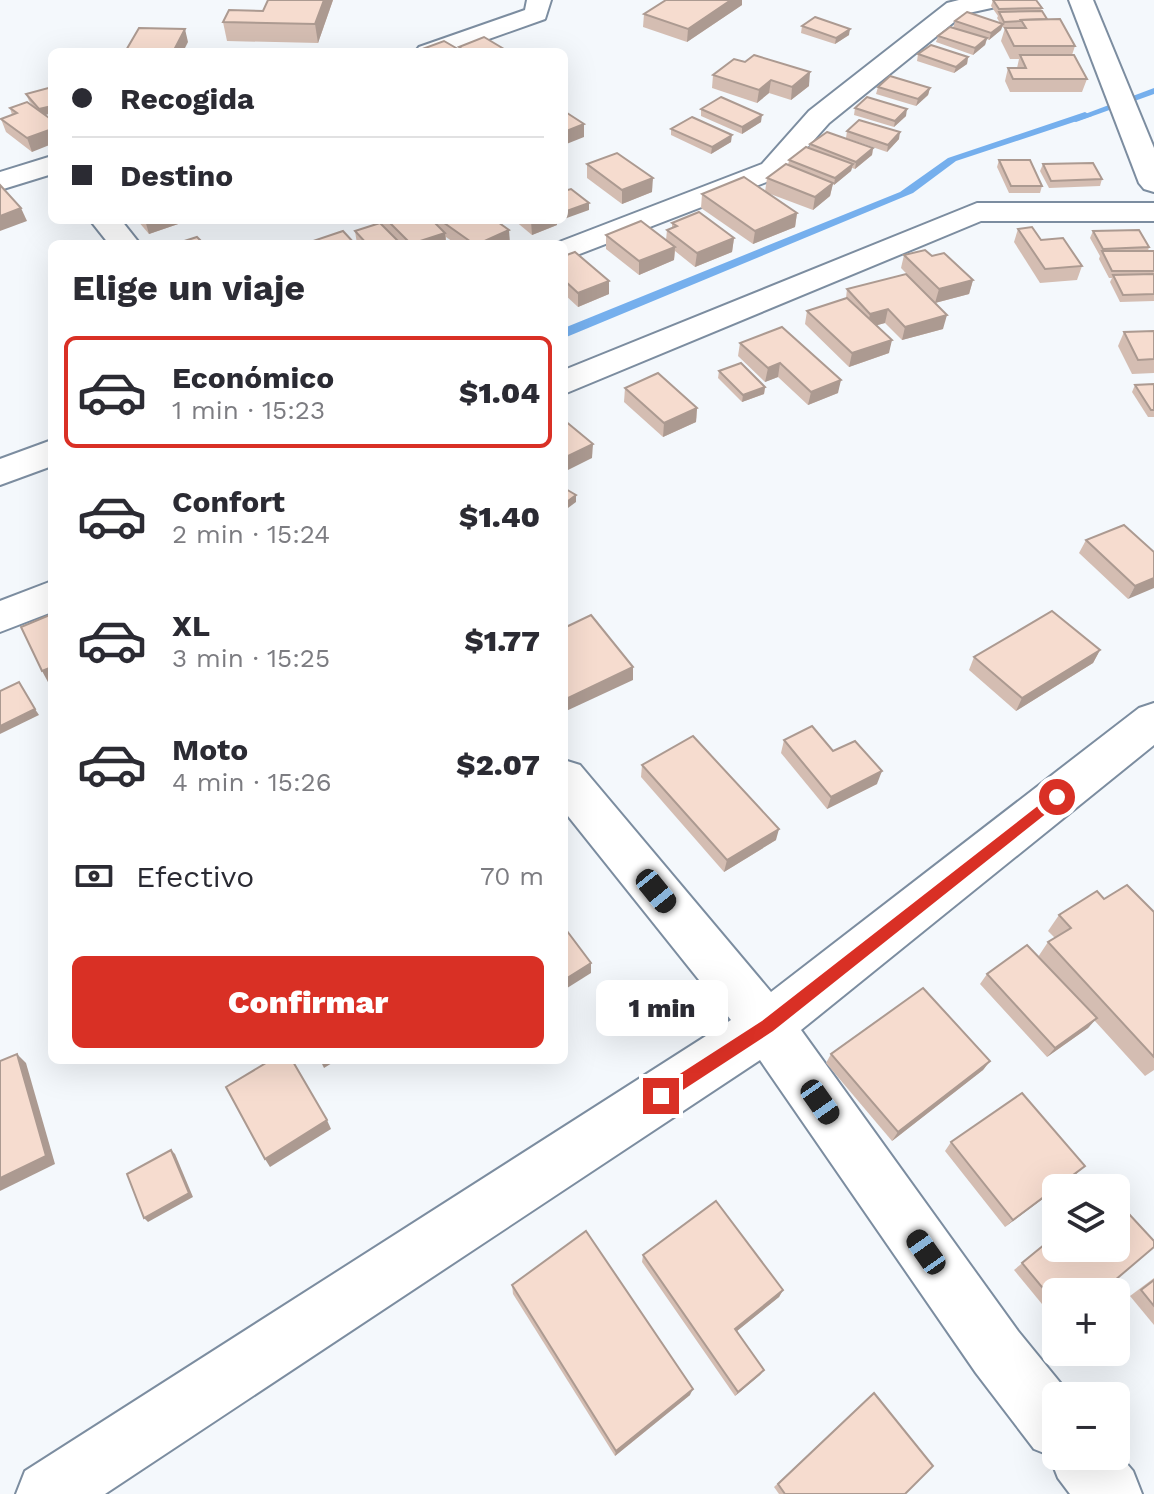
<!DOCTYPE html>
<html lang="es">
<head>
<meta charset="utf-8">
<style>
	:root { --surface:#fff; --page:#f7f7f7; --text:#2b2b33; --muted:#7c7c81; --line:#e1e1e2; --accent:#d93025 }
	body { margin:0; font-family:"Work Sans",sans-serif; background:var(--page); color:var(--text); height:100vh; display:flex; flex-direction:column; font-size:30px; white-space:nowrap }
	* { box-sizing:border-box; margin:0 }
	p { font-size:26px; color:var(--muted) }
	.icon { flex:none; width:44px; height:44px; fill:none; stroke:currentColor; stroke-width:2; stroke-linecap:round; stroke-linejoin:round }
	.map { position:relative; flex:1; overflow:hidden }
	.details { position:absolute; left:48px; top:240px; width:520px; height:824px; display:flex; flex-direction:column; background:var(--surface); border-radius:12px; box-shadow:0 8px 32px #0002 }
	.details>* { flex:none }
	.guide { position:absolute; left:48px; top:48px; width:520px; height:176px; border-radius:12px; box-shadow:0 8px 32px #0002; display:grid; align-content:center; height:176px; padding:0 24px; background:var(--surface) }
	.fabs { position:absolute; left:1042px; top:1174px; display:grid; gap:16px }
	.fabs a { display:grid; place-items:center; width:88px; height:88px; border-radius:12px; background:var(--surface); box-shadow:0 8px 32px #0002; font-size:40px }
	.end { position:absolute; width:36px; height:36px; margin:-18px; border:10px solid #d93025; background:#fff; box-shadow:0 0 0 4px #fff }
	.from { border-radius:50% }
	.bubble { position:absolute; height:56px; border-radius:12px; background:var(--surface); box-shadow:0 8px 32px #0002; font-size:26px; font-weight:800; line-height:56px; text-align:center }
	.car { position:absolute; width:24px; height:48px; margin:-24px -12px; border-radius:10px; box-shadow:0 0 6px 2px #0007; background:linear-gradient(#222 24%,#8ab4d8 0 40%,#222 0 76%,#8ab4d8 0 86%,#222 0) }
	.guide b { display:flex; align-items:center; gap:28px; height:76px; font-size:30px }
	.guide b+b { border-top:2px solid var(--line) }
	.guide i { width:20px; height:20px; background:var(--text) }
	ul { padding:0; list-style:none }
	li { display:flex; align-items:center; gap:24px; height:112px; margin:0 16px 12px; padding:0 8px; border:4px solid transparent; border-radius:12px }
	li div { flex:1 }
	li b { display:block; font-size:30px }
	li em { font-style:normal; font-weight:800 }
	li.on { border-color:var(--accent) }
	li>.icon { width:72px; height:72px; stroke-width:1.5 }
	h2 { padding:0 24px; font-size:36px; line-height:96px }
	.pay { display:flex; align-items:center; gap:20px; height:88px; padding:0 24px; font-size:30px }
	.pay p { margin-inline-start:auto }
	.action { display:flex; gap:16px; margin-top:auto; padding:16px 24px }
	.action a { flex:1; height:92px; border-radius:12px; background:var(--accent); color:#fff; font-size:32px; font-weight:800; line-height:92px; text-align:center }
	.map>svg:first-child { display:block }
</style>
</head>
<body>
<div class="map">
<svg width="1154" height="1494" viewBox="0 0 1154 1494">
	<rect width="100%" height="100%" fill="#f4f8fc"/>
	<path fill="#75afed" d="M1085,112L1092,116L956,161L913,193L564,338V328L900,192L948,158Z"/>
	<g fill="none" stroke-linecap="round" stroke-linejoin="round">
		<path fill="#75afed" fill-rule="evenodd" d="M1154,88V94L1076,122L1069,120Z"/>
		<g stroke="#7c8da0" stroke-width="4">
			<g id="minor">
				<path d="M527,0H551L545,19L452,52H415L419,47L525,10Z"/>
				<path d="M959,0H1008L1005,5L964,14L829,123L782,176L564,260V244H554L762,164L809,111L947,3Z"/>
				<path d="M1069,0H1093L1154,148V192L1144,189L1139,183Z"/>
				<path d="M52,156V174L0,190V172Z"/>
				<path d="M977,203H1154V221H981L564,394V370Z"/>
				<path d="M90,220H121L140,244H109Z"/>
				<path d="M52,440V466L0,485V459Z"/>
				<path d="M52,581V612L0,632V601Z"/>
				<path d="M1154,703V745L801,1030L1018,1331L1071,1396H1056V1456H1116V1451L1133,1471L1142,1494H1070L1058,1478L1049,1455L1034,1449L976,1373L760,1060L105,1494H16L25,1471L731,1020L564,811V760L580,765L771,992L1139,708Z"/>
			</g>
		</g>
		<use href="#minor" fill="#fff" fill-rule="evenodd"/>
	</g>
	<g fill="#d4bdb2">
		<path d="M333,0L318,43L227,41L223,22L263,11Z"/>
		<path d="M993,0L1042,8L1041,11L1047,19L1075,46L1072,55L1087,79L1082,92H1010L1005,81L1008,68H1017L1019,59H1010L1001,41L1005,28L1002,27L1001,30L989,40L987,39L985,45L973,55L936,42L938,36L953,28L955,21L1000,23L997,18L998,16L991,6Z"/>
		<path d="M742,5L687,42L643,27L644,14Z"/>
		<path d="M802,26L849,35L835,44L801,33Z"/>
		<path d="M918,54L968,57L967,64L954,73L917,61Z"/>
		<path d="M734,59L809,86L791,100L769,93L757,103L712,88L713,75Z"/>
		<path d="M52,87V113L45,115L32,152L6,132L1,119L12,115L10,108L34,107L29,101L26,94Z"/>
		<path d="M878,87L930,88L928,95L916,106L876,94Z"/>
		<path d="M855,108L906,116L894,127L854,115Z"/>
		<path d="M701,109L761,122L742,134L701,116Z"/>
		<path d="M671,129L731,142L711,154L671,135Z"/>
		<path d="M847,131L899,139L887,152L846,138Z"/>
		<path d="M810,144L873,148L872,155L855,169L852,168L851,171L834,185L833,184L830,196L813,210L765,192L767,178L788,165L789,160L809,148Z"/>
		<path d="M999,160L1042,186L1040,193H1009L997,167Z"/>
		<path d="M587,164L652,192L622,204L587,178Z"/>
		<path d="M1043,164L1102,179L1100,186L1049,188L1040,171Z"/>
		<path d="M702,194L797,213L795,227L753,244L701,208Z"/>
		<path d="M137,220H183L184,222L149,234Z"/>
		<path d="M381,220H495L510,243L456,244L446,237V244H357L355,231L381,224Z"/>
		<path d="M514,220H557V225L532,235Z"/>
		<path d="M672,223L734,238L732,252L695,267L675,251L674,260L639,275L606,249V235L666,240L667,230L672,228Z"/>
		<path d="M1018,229L1041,240L1082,266L1077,280L1040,283L1014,242Z"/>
		<path d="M1093,231L1149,247L1148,251H1154V301L1120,302L1110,282L1112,278H1109L1099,259L1100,256L1090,238Z"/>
		<path d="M904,255L932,256L973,280L969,294L935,303L901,268Z"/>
		<path d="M564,256L609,281V294L578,307L564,294Z"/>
		<path d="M847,289L943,329L902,340L885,323L877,325L889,353L849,367L805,324L807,311L846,298Z"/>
		<path d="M1154,331V373L1132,374L1118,346L1124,332Z"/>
		<path d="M740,343L838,393L808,405L778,377L765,382L738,356Z"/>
		<path d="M719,371L765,387L764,394L742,402L718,378Z"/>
		<path d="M1154,384V417H1148L1132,392L1135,385Z"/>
		<path d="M625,388L697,408L696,422L663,437L624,402Z"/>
		<path d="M1086,540L1154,552L1128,599L1079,553Z"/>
		<path d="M1100,650L1093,663L1016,711L969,670L974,657Z"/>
		<path d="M784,740L833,751L877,784L827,809L781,753Z"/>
		<path d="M642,765L776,840L724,872L641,777Z"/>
		<path d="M1104,899L1154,912V1070L1145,1076L1094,1020L1088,1028L1047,1057L980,984L987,974L1038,957L1048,942L1055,938L1048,931L1059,915Z"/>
		<path d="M831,1054L990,1061L983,1070L892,1141L826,1063Z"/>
		<path d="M951,1142L1076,1174L1058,1188H1056L1005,1227L945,1151Z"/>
		<path d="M1056,1235V1321L1014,1270Z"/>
		<path d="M643,1255L783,1290L779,1297L737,1331L764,1370L760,1375L735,1396L642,1262Z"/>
		<path d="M1154,1278V1325L1130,1296Z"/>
		<path d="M512,1285L690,1395L615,1456L513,1294Z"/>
		<path d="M874,1393L905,1494H779L774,1487Z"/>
	</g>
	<g fill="#ac9a91">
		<path d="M324,0H333L318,43L315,24Z"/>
		<path d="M731,0H742V5L687,42L688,29Z"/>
		<path d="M1003,24L1001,30L989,40L991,33Z"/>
		<path d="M185,29L188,42L183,52H173Z"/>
		<path d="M850,29L849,35L835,44L836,38Z"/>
		<path d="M987,38L985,45L973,55L975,48Z"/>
		<path d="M968,57L967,64L954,73L956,67Z"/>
		<path d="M810,72L809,86L791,100L792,87Z"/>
		<path d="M771,80L769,93L757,103L759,90Z"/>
		<path d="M930,88L928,95L916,106L918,99Z"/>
		<path d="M52,106V113L42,116L39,109Z"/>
		<path d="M907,109L906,116L894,127L895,121Z"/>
		<path d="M762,115L761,122L742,134V127Z"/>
		<path d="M584,124V137L564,145V132Z"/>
		<path d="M52,129V144L32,152L27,138Z"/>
		<path d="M900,132L899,139L887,152L888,145Z"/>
		<path d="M732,135L731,142L711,154L712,147Z"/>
		<path d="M873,148L872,155L855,169L856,162Z"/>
		<path d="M853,164L851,171L834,185L835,178Z"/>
		<path d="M653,178L652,192L622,204V190Z"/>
		<path d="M833,183L830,196L813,210L815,197Z"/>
		<path d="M589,203V210L564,219V212Z"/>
		<path d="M21,208L27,221L0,231V216Z"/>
		<path d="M797,213L795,227L753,244L755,231Z"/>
		<path d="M145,220H183L184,222L149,234Z"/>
		<path d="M534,220H557V225L532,235L531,221Z"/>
		<path d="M509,230L510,243L508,244H478Z"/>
		<path d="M445,233L446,244H413Z"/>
		<path d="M734,238L732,252L695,267L697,253Z"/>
		<path d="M675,247L674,260L639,275V261Z"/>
		<path d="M973,280L969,294L935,303L939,289Z"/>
		<path d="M609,281V294L578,307V293Z"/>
		<path d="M888,309L885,323L867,328L870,314Z"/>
		<path d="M947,315L943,329L902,340L905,327Z"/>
		<path d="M892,340L889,353L849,367L852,353Z"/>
		<path d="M780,363L778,377L765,382L768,368Z"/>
		<path d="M841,380L838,393L808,405L811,392Z"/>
		<path d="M765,387L764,394L742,402L743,395Z"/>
		<path d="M697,408L696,422L663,437L664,423Z"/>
		<path d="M593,444L592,458L564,472V458Z"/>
		<path d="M576,495V502L564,511V504Z"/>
		<path d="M1154,578V588L1128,599L1135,586Z"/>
		<path d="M568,600V613L564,615V602Z"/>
		<path d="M1100,650L1093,663L1016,711L1022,698Z"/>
		<path d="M52,667V683L49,684L42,671Z"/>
		<path d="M633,667V680L564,712V700Z"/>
		<path d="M35,709L39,715L0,734V726Z"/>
		<path d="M882,771L877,784L827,809L831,797Z"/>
		<path d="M779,829L776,840L724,872L727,860Z"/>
		<path d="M591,963V973L564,990V980Z"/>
		<path d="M1097,1018L1088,1028L1047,1057L1055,1048Z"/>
		<path d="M17,1054L26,1063L55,1164L0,1191V1178Z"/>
		<path d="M320,1060H337L324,1068Z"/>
		<path d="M990,1061L983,1070L892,1141L898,1132Z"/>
		<path d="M327,1120L331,1129L270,1167L265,1159Z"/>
		<path d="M171,1150L175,1154L193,1197L148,1222L144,1218Z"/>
		<path d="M1085,1166L1076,1174L1058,1188H1056V1189L1005,1227L1013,1220Z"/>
		<path d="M783,1290L779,1297L732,1335L735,1329Z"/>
		<path d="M764,1370L760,1375L735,1396L738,1392Z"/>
		<path d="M693,1389L690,1395L615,1456L616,1451Z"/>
	</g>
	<g fill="#f6dccf" stroke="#ac9a91" stroke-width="2">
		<path d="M268,0H324L315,24L223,22L229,10L263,11Z"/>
		<path d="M666,0H731L688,29L644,14Z"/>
		<path d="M993,0H1036L1042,8L999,9Z"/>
		<path d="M1042,11L1047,19L1021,20L1022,21L1004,22L999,12Z"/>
		<path d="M967,12L1003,24L991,33L955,21Z"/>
		<path d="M815,17L850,29L836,38L802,26Z"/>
		<path d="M1060,19L1075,46H1014L1005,28H1026L1021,20Z"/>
		<path d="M950,27L987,38L975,48L938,36Z"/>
		<path d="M139,28L185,29L173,52H125Z"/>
		<path d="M484,37L509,52H467L459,47Z"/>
		<path d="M444,41L463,52L417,51Z"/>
		<path d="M931,45L968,57L956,67L918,54Z"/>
		<path d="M754,55L810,72L792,87L771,80L759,90L713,75L734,59L745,62Z"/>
		<path d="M1020,55H1074L1087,79H1013L1008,68H1026Z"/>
		<path d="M890,76L930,88L918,99L878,87Z"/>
		<path d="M52,87V106L39,109L26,94Z"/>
		<path d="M721,97L762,115L742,127L701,109Z"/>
		<path d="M867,97L907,109L895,121L855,108Z"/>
		<path d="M27,102L52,120V129L27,138L1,119L17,113L10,108Z"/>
		<path d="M564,111L584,124L564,132Z"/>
		<path d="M692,117L732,135L712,147L671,129Z"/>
		<path d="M859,120L900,132L888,145L847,131Z"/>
		<path d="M827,132L873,148L856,162L810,144Z"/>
		<path d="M806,147L853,164L835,178L789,160Z"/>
		<path d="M617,153L653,178L622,190L587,164Z"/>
		<path d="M999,160H1030L1042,186H1011Z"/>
		<path d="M1093,163L1102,179L1051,181L1043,164Z"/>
		<path d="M786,164L833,183L815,197L767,178Z"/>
		<path d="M744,177L797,213L755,231L702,194Z"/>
		<path d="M0,185L21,208L0,216Z"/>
		<path d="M571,189L589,203L564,212V191Z"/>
		<path d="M699,212L734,238L697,253L667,230L677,226L672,223Z"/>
		<path d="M387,220H432L445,233L411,244Z"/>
		<path d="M440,220H495L509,230L478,244H474Z"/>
		<path d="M641,221L675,247L639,261L606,235Z"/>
		<path d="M380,223L401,244H367L355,231Z"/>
		<path d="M1032,227L1041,240L1063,238L1082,266L1045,269L1018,229Z"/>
		<path d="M1139,230L1149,247L1103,249L1093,231Z"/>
		<path d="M343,231L355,244H311L310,242Z"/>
		<path d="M197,237L204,244H175Z"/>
		<path d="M925,250L932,256L944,253L973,280L939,289L904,255Z"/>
		<path d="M1102,251H1154V271H1112Z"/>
		<path d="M575,252L609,281L578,293L564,280V256Z"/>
		<path d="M906,274L947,315L905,327L888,309L870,314L847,289Z"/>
		<path d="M1154,274V294L1123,295L1113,275Z"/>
		<path d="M847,298L892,340L852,353L807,311Z"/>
		<path d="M782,327L841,380L811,392L780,363L768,368L740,343Z"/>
		<path d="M1154,331V359L1138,360L1124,332Z"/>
		<path d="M741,363L765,387L743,395L719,371Z"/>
		<path d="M658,373L697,408L664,423L625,388Z"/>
		<path d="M1154,384V410H1151L1135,385Z"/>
		<path d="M564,420L593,444L564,458Z"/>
		<path d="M564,488L576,495L564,504Z"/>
		<path d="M1124,525L1154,552V578L1135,586L1086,540Z"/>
		<path d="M1052,611L1100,650L1022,698L974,657Z"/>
		<path d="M52,614V667L42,671L21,627Z"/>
		<path d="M591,615L633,667L564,700V628Z"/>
		<path d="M19,682L35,709L0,726V691Z"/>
		<path d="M812,726L833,751L855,741L882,771L831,797L784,740Z"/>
		<path d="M693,736L779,829L727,860L642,765Z"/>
		<path d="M1127,885L1154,912V1057L1048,942L1071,928L1059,915L1097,891L1104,899Z"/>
		<path d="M564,927L591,963L564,980Z"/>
		<path d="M1027,945L1097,1018L1055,1048L987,974Z"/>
		<path d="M923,988L990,1061L898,1132L831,1054Z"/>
		<path d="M17,1054L46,1156L0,1178V1061Z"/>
		<path d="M271,1060H292L327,1120L265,1159L226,1087Z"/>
		<path d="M1022,1093L1085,1166L1013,1220L951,1142Z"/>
		<path d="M171,1150L189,1193L144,1218L127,1174Z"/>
		<path d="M1116,1200L1154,1241V1247L1101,1292H1056V1304L1022,1263L1056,1235V1248H1116Z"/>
		<path d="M716,1201L783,1290L735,1329L764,1370L738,1392L643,1255Z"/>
		<path d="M586,1231L693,1389L616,1451L512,1285Z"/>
		<path d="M1154,1280V1306L1141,1290Z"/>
		<path d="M874,1393L933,1466L905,1494H785L778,1484Z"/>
	</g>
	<path fill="#d93025" d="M1057,791L1062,793V801L773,1031L666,1101H655V1090L762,1021Z"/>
</svg>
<div class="fabs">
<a><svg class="icon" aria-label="layers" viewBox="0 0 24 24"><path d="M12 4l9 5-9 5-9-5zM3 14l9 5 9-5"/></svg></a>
<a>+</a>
<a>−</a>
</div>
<i class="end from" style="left:1057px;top:797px"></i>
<i class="end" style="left:661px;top:1096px"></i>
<div class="bubble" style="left:596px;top:980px;width:132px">1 min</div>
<i class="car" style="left:656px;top:891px;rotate:141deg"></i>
<i class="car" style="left:820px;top:1102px;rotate:145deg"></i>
<i class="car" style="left:926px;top:1252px;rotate:325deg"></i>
<div class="guide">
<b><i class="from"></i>Recogida</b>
<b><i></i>Destino</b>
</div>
<section class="details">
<h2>Elige un viaje</h2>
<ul>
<li class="on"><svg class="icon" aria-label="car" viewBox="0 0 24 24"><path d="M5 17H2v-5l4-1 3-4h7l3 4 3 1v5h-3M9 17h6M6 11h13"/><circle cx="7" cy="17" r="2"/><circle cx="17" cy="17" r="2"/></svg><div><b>Económico</b><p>1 min · 15:23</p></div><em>$1.04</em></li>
<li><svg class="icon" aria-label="car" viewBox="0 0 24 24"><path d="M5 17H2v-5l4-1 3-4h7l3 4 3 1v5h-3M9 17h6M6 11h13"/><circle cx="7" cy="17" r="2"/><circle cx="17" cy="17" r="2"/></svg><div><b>Confort</b><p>2 min · 15:24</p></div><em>$1.40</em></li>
<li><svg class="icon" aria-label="car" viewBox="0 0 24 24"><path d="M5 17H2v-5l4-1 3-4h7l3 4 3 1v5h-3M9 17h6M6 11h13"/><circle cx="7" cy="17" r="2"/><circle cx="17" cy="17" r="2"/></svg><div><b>XL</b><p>3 min · 15:25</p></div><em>$1.77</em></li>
<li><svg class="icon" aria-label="car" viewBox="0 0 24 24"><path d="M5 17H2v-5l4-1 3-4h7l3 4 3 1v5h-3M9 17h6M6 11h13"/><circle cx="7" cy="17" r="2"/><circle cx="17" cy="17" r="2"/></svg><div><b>Moto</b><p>4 min · 15:26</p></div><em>$2.07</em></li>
</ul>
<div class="pay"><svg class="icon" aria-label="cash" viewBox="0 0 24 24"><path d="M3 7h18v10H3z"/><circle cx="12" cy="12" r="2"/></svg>Efectivo<p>70 m</p></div>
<div class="action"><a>Confirmar</a></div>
</section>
</div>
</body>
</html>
